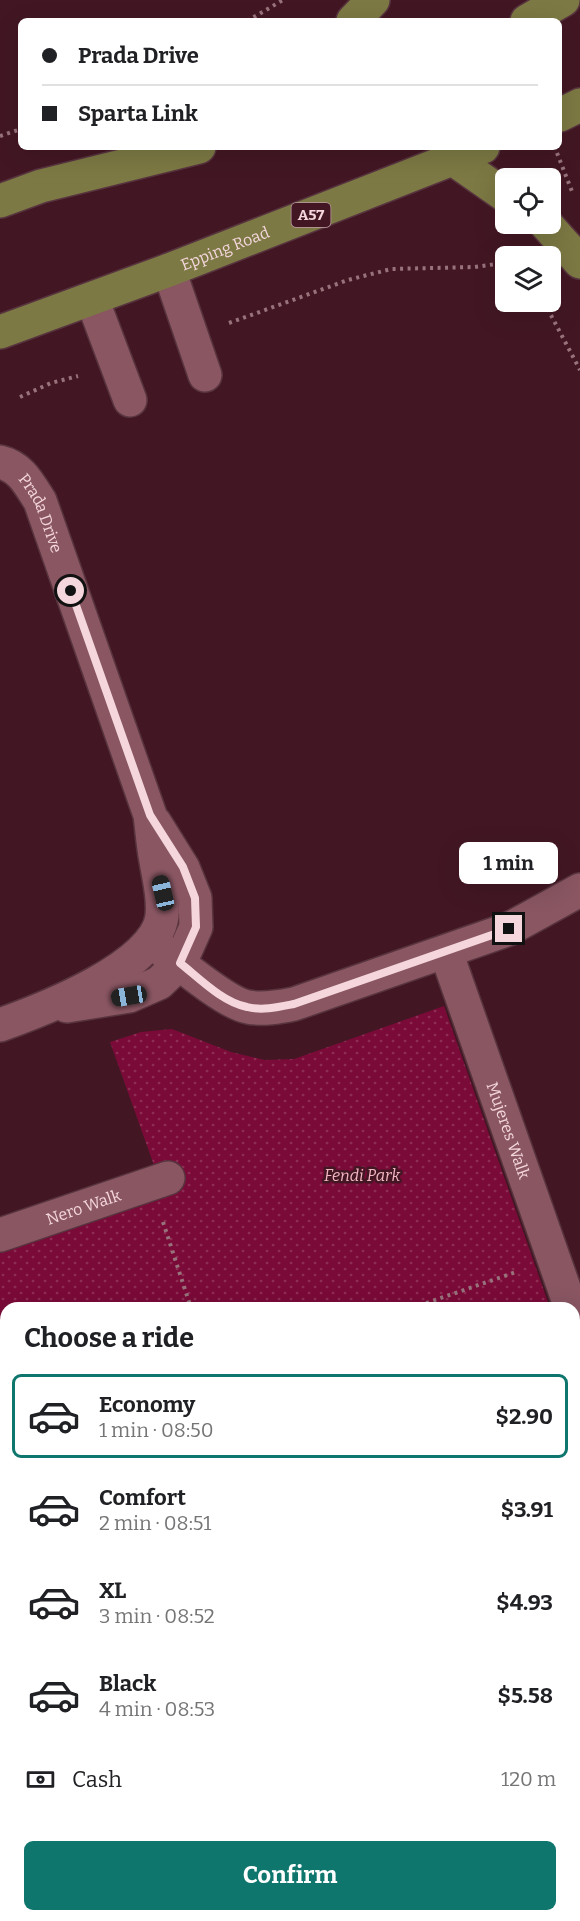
<!DOCTYPE html>
<html lang="en">
<head>
<meta charset="utf-8">
<style>
	:root { --surface:#fff; --page:#f6f6f6; --text:#202124; --muted:#757577; --line:#e0e0e0; --accent:#0f766e }
	body { margin:0; font-family:Bitter,serif; background:var(--page); color:var(--text); height:100vh; display:flex; flex-direction:column; font-size:22px; white-space:nowrap }
	* { box-sizing:border-box; margin:0 }
	p { font-size:20px; color:var(--muted) }
	.icon { flex:none; width:33px; height:33px; fill:none; stroke:currentColor; stroke-width:2; stroke-linecap:round; stroke-linejoin:round }
	.map { position:relative; flex:1; overflow:hidden }
	.details { position:absolute; left:0px; top:1302px; width:580px; height:620px; display:flex; flex-direction:column; background:var(--surface); border-radius:18px 18px 0 0; box-shadow:0 6px 24px #0002 }
	.details>* { flex:none }
	.banner { position:absolute; left:18px; top:18px; width:544px; height:132px; border-radius:9px; box-shadow:0 6px 24px #0002; display:grid; align-content:center; height:132px; padding:0 24px; background:var(--surface) }
	.controls { position:absolute; left:495px; top:168px; display:grid; gap:12px }
	.controls a { display:grid; place-items:center; width:66px; height:66px; border-radius:9px; background:var(--surface); box-shadow:0 6px 24px #0002; font-size:30px }
	.end { position:absolute; width:27px; height:27px; margin:-14px; border:8px solid #f4d6dc; background:#111; box-shadow:0 0 0 3px #111 }
	.from { border-radius:50% }
	.bubble { position:absolute; height:42px; border-radius:9px; background:var(--surface); box-shadow:0 6px 24px #0002; font-size:20px; font-weight:700; line-height:42px; text-align:center }
	.car { position:absolute; width:18px; height:36px; margin:-18px -9px; border-radius:8px; box-shadow:0 0 4px 2px #0007; background:linear-gradient(#222 24%,#8ab4d8 0 40%,#222 0 76%,#8ab4d8 0 86%,#222 0) }
	.banner b { display:flex; align-items:center; gap:21px; height:57px; font-size:22px }
	.banner b+b { border-top:2px solid var(--line) }
	.banner i { width:15px; height:15px; background:var(--text) }
	ul { padding:0; list-style:none }
	li { display:flex; align-items:center; gap:18px; height:84px; margin:0 12px 9px; padding:0 12px; border:3px solid transparent; border-radius:9px }
	li div { flex:1 }
	li b { display:block; font-size:22px }
	li em { font-style:normal; font-weight:700 }
	li.selected { border-color:var(--accent) }
	li>.icon { width:54px; height:54px; stroke-width:1.5 }
	h2 { padding:0 24px; font-size:27px; line-height:72px }
	.pay { display:flex; align-items:center; gap:15px; height:66px; padding:0 24px; font-size:22px }
	.pay p { margin-inline-start:auto }
	.action { display:flex; gap:12px; margin-top:auto; padding:12px 24px }
	.action a { flex:1; height:69px; border-radius:9px; background:var(--accent); color:#fff; font-size:24px; font-weight:700; line-height:69px; text-align:center }
	.map>svg:first-child { display:block }
</style>
</head>
<body>
<div class="map">
<svg width="580" height="1921" viewBox="0 0 580 1921">
	<defs>
		<pattern id="park-dots" width="8" height="8" patternUnits="userSpaceOnUse" patternTransform="scale(1.5)"><rect width="8" height="8" fill="#7a0a38"/><path d="M2 2h.1M6 6h.1" fill="none" stroke="#8e2d54" stroke-width="1.8" stroke-linecap="round"/></pattern>
	</defs>
	<rect width="100%" height="100%" fill="#421723"/>
	<g fill="url(#park-dots)">
		<path d="M444,1006L550,1308H6V1657L0,1659V1242L161,1185L110,1042L141,1032L172,1029L231,1052L265,1060L294,1059Z"/>
		<path d="M574,1378L580,1393V1636L575,1637Z"/>
	</g>
	<g fill="none" stroke-linecap="round" stroke-linejoin="round">
		<g stroke="#58343f" stroke-width="36">
			<g id="minor">
				<path d="M169,270L205,375"/>
				<path d="M92,299L130,400"/>
				<path id="s1" d="M0,462C21,467 29,484 40,501L150,815C152,831 153,846 156,861C159,880 164,896 162,916C157,966 42,1010 0,1025"/>
				<path d="M152,942C173,958 225,1003 248,1007C263,1010 279,1007 294,1004L509,929L580,890"/>
				<path id="s2" d="M446,952L571,1308"/>
				<path d="M67,1006L129,996L159,983L180,963L196,927L195,898L183,868L155,823"/>
				<path id="s3" d="M0,1235L168,1178"/>
				<path d="M0,1671L6,1669"/>
				<path d="M574,1682L580,1680"/>
				<path d="M0,1883L6,1880"/>
			</g>
		</g>
		<g stroke="#58343f" stroke-width="36">
			<g id="major">
				<path d="M353,21L373,0"/>
				<path d="M527,21L563,0"/>
				<path d="M560,115L580,105"/>
				<path d="M453,159L506,196"/>
				<path d="M0,201L41,186L199,147"/>
				<path d="M546,224L580,262"/>
				<path id="s4" d="M0,332L169,270L483,147"/>
			</g>
		</g>
		<g stroke="#98737c" stroke-width="4" stroke-dasharray="3 4.5" stroke-linecap="butt">
			<path d="M247,21L283,0"/>
			<path d="M0,136L21,129"/>
			<path d="M557,153L573,194"/>
			<path d="M508,256L517,251"/>
			<path d="M544,302L580,370"/>
			<path d="M229,323L348,280L391,269L475,267L496,264L506,258"/>
			<path d="M20,397L51,383L78,376"/>
			<path d="M163,1222L191,1308"/>
			<path d="M412,1308L516,1272"/>
			<path d="M574,1627L580,1626"/>
		</g>
		<use href="#minor" stroke="#895662" stroke-width="33"/>
		<use href="#major" stroke="#7c7944" stroke-width="33"/>
	</g>
	<g fill="none" stroke-linecap="round" stroke-linejoin="round">
		<path stroke="#f4d6dc" stroke-width="8" d="M71,591L150,815L183,867L195,898L196,927L180,963C199,978 222,1002 247,1007C262,1011 279,1007 294,1004L509,929"/>
	</g>
	<g text-anchor="middle" dominant-baseline="central" stroke-width="5" stroke-linejoin="round" paint-order="stroke">
		<rect fill="#421723" stroke="#bf9da4" stroke-width="1.5" x="291.5" y="203" width="39" height="24" rx="4.5"/>
		<g font-size="15" font-weight="bold" fill="#f4d6dc">
			<text x="311" y="215">A57</text>
		</g>
		<g font-size="16" fill="#f4d6dc" stroke="#421723">
			<text stroke="none"><textPath href="#s4" startOffset="240">Epping Road</textPath></text>
			<text stroke="none"><textPath href="#s1" startOffset="69">Prada Drive</textPath></text>
			<text stroke="none"><textPath href="#s2" startOffset="189">Mujeres Walk</textPath></text>
			<text stroke="none"><textPath href="#s3" startOffset="88">Nero Walk</textPath></text>
		</g>
		<g font-size="16" font-style="italic" fill="#f3b6c3" stroke="#421723">
			<text x="362" y="1175">Fendi Park</text>
		</g>
	</g>
</svg>
<div class="controls">
<a><svg class="icon" aria-label="locate" viewBox="0 0 24 24"><circle cx="12" cy="12" r="6"/><path d="M12 2v4M12 18v4M2 12h4M18 12h4"/></svg></a>
<a><svg class="icon" aria-label="layers" viewBox="0 0 24 24"><path d="M12 4l9 5-9 5-9-5zM3 14l9 5 9-5"/></svg></a>
</div>
<i class="end from" style="left:71px;top:591px"></i>
<i class="end" style="left:509px;top:929px"></i>
<div class="bubble" style="left:459px;top:842px;width:99px">1 min</div>
<i class="car" style="left:163px;top:893px;rotate:347deg"></i>
<i class="car" style="left:129px;top:996px;rotate:261deg"></i>
<div class="banner">
<b><i class="from"></i>Prada Drive</b>
<b><i></i>Sparta Link</b>
</div>
<section class="details">
<h2>Choose a ride</h2>
<ul>
<li class="selected"><svg class="icon" aria-label="car" viewBox="0 0 24 24"><path d="M5 17H2v-5l4-1 3-4h7l3 4 3 1v5h-3M9 17h6M6 11h13"/><circle cx="7" cy="17" r="2"/><circle cx="17" cy="17" r="2"/></svg><div><b>Economy</b><p>1 min · 08:50</p></div><em>$2.90</em></li>
<li><svg class="icon" aria-label="car" viewBox="0 0 24 24"><path d="M5 17H2v-5l4-1 3-4h7l3 4 3 1v5h-3M9 17h6M6 11h13"/><circle cx="7" cy="17" r="2"/><circle cx="17" cy="17" r="2"/></svg><div><b>Comfort</b><p>2 min · 08:51</p></div><em>$3.91</em></li>
<li><svg class="icon" aria-label="car" viewBox="0 0 24 24"><path d="M5 17H2v-5l4-1 3-4h7l3 4 3 1v5h-3M9 17h6M6 11h13"/><circle cx="7" cy="17" r="2"/><circle cx="17" cy="17" r="2"/></svg><div><b>XL</b><p>3 min · 08:52</p></div><em>$4.93</em></li>
<li><svg class="icon" aria-label="car" viewBox="0 0 24 24"><path d="M5 17H2v-5l4-1 3-4h7l3 4 3 1v5h-3M9 17h6M6 11h13"/><circle cx="7" cy="17" r="2"/><circle cx="17" cy="17" r="2"/></svg><div><b>Black</b><p>4 min · 08:53</p></div><em>$5.58</em></li>
</ul>
<div class="pay"><svg class="icon" aria-label="cash" viewBox="0 0 24 24"><path d="M3 7h18v10H3z"/><circle cx="12" cy="12" r="2"/></svg>Cash<p>120 m</p></div>
<div class="action"><a>Confirm</a></div>
</section>
</div>
</body>
</html>
